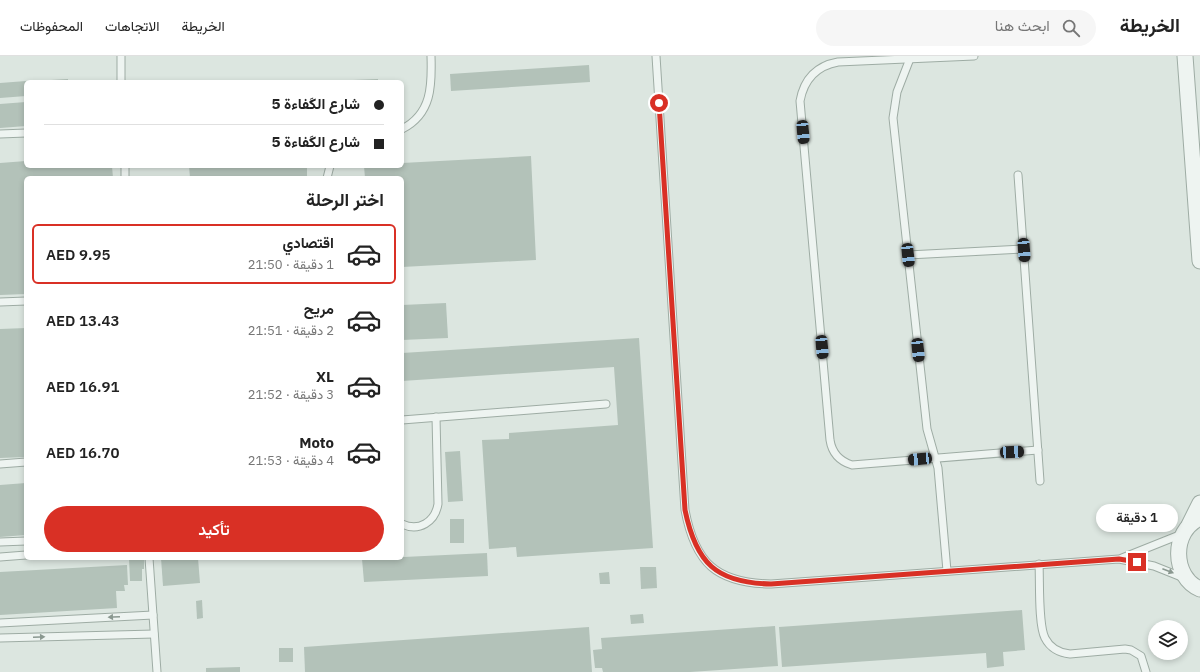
<!DOCTYPE html>
<html lang="ar">
<head>
<meta charset="utf-8">
<style>
	:root { --surface:#fff; --page:#f6f6f6; --text:#222; --muted:#767676; --line:#e0e0e0; --accent:#d93025 }
	body { margin:0; font-family:"IBM Plex Sans",Vazirmatn,sans-serif; background:var(--page); color:var(--text); direction:rtl; height:100vh; display:flex; flex-direction:column; font-size:15px; white-space:nowrap }
	* { box-sizing:border-box; margin:0 }
	p { font-size:13px; color:var(--muted) }
	.icon { flex:none; width:22px; height:22px; fill:none; stroke:currentColor; stroke-width:2; stroke-linecap:round; stroke-linejoin:round }
	.map { position:relative; flex:1; overflow:hidden; direction:ltr }
	.drawer { position:absolute; left:24px; top:120px; width:380px; height:384px; display:flex; flex-direction:column; background:var(--surface); border-radius:6px; box-shadow:0 2px 6px #0003; direction:rtl }
	.drawer>* { flex:none }
	.banner { position:absolute; left:24px; top:24px; width:380px; height:88px; border-radius:6px; box-shadow:0 2px 6px #0003; direction:rtl; display:grid; align-content:center; height:88px; padding:0 20px; background:var(--surface) }
	.fabs { position:absolute; left:1148px; top:564px; display:grid; gap:8px }
	.fabs a { display:grid; place-items:center; width:40px; height:40px; border-radius:50%; background:var(--surface); box-shadow:0 2px 6px #0003; font-size:20px }
	.end { position:absolute; width:18px; height:18px; margin:-9px; border:5px solid #d93025; background:#fff; box-shadow:0 0 0 2px #fff }
	.from { border-radius:50% }
	.bubble { position:absolute; height:28px; border-radius:14px; background:var(--surface); box-shadow:0 2px 6px #0003; font-size:13px; font-weight:600; line-height:28px; text-align:center; direction:rtl }
	.car { position:absolute; width:12px; height:24px; margin:-12px -6px; border-radius:5px; box-shadow:0 0 3px 1px #0007; background:linear-gradient(#222 24%,#8ab4d8 0 40%,#222 0 76%,#8ab4d8 0 86%,#222 0) }
	.banner b { display:flex; align-items:center; gap:14px; height:38px; font-size:15px }
	.banner b+b { border-top:1px solid var(--line) }
	.banner i { width:10px; height:10px; background:var(--text) }
	ul { padding:0; list-style:none }
	li { display:flex; align-items:center; gap:12px; height:60px; margin:0 8px 6px; padding:0 12px; border:2px solid transparent; border-radius:6px }
	li div { flex:1 }
	li b { display:block; font-size:15px }
	li em { font-style:normal; font-weight:600 }
	li.current { border-color:var(--accent) }
	li>.icon { width:36px; height:36px; stroke-width:1.5 }
	h2 { padding:0 20px; font-size:18px; line-height:48px }
	.cta { display:flex; gap:8px; margin-top:auto; padding:8px 20px }
	.cta a { flex:1; height:46px; border-radius:24px; background:var(--accent); color:#fff; font-size:16px; font-weight:600; line-height:46px; text-align:center }
	header { display:flex; align-items:center; gap:24px; box-sizing:border-box; height:56px; padding:0 20px; background:var(--surface); border-bottom:1px solid var(--line) }
	header strong { font-size:19px }
	nav { display:flex; gap:22px; margin-inline-start:auto; font-size:14px }
	.search { width:280px; height:36px; background:var(--page); display:flex; align-items:center; gap:10px; box-sizing:border-box; padding:0 14px; border-radius:22px; color:var(--muted); font-size:15px }
	.map>svg:first-child { display:block }
</style>
</head>
<body>
<header>
<strong>الخريطة</strong>
<div class="search"><svg class="icon" aria-label="search" viewBox="0 0 24 24"><circle cx="10" cy="10" r="6"/><path d="M15 15l6 6"/></svg>ابحث هنا</div>
<nav><a>الخريطة</a><a>الاتجاهات</a><a>المحفوظات</a></nav>
</header>
<div class="map">
<svg width="1200" height="616" viewBox="0 0 1200 616">
	<rect width="100%" height="100%" fill="#dce6e0"/>
	<g fill="#b3c2b9">
		<path d="M589,9L590,26L451,35L450,18Z"/>
		<path d="M68,23V26H34V25Z"/>
		<path d="M378,23V26H353V24Z"/>
		<path d="M26,25V40L0,42V27Z"/>
		<path d="M26,46V70L0,72V48Z"/>
		<path d="M531,100L536,204L402,211V122H365L364,110H402V107Z"/>
		<path d="M26,105V110H112L113,122H26V238L0,239V107Z"/>
		<path d="M189,110H307V122H190Z"/>
		<path d="M446,247L448,282L402,284V249Z"/>
		<path d="M26,272V401L0,402V273Z"/>
		<path d="M639,282L653,492L517,501L516,491L489,493L482,384L509,383V377L618,369L614,311L402,325V297Z"/>
		<path d="M460,395L463,445L448,446L445,396Z"/>
		<path d="M26,427V479L0,481V429Z"/>
		<rect x="450" y="463" width="14" height="24"/>
		<path d="M487,497L488,520L364,526L362,503Z"/>
		<path d="M129,502H144V513H142V525H130Z"/>
		<path d="M161,502H198L200,527L163,530Z"/>
		<path d="M127,509L128,529H124L125,535H116L117,552L0,559V516Z"/>
		<path d="M640,511H656L657,532L641,533Z"/>
		<path d="M609,516L610,528H600L599,517Z"/>
		<path d="M202,544L203,562L197,563L196,545Z"/>
		<path d="M1022,554L1025,594L1003,596L1004,610L987,612L986,597L782,611L779,571Z"/>
		<path d="M643,558L644,567L631,568L630,559Z"/>
		<path d="M775,570L778,610L690,616H603L602,612H595L593,594L602,593L601,582Z"/>
		<path d="M589,571L592,616H305L304,591Z"/>
		<rect x="279" y="592" width="14" height="14"/>
		<path d="M240,611V616H206V612Z"/>
	</g>
	<g fill="none" stroke-linecap="round" stroke-linejoin="round">
		<g stroke="#9eaca4" stroke-width="9">
			<g id="lane">
				<path d="M656,0L685,454C695,507 716,527 771,528L1119,503L1154,510L1184,522"/>
				<path d="M911,0L897,36L893,62L927,373L938,412L947,515"/>
				<path d="M974,0L838,6C816,10 804,23 800,45L830,384C832,397 839,405 852,409L1038,394"/>
				<path d="M121,26V0"/>
				<path d="M402,73C432,58 432,29 431,0"/>
				<path d="M0,78L26,77"/>
				<path d="M125,110V122"/>
				<path d="M1018,119L1040,425"/>
				<path d="M327,122L330,110"/>
				<path d="M908,199L1024,193"/>
				<path d="M0,246L26,245"/>
				<path d="M402,364L606,348"/>
				<path d="M0,408L26,406"/>
				<path d="M402,468C419,476 435,466 438,448L436,361"/>
				<path d="M0,486L26,485"/>
				<path d="M0,501L26,499"/>
				<path d="M149,502L157,616"/>
				<path d="M1122,502L1182,478"/>
				<path d="M1039,508C1040,525 1038,569 1045,582C1050,592 1060,597 1070,598L1125,593L1131,594L1141,600L1146,616"/>
				<path d="M0,567L153,559"/>
				<path d="M0,582L154,578"/>
			</g>
		</g>
		<g stroke="#9eaca4" stroke-width="17">
			<g id="street">
				<path d="M1185,0L1200,205"/>
				<path d="M1200,462C1171,475 1172,521 1200,533"/>
				<path d="M1189,469L1200,447"/>
			</g>
		</g>
		<use href="#lane" stroke="#eef4f1" stroke-width="7"/>
		<use href="#street" stroke="#eef4f1" stroke-width="15"/>
	</g>
	<defs><path id="oneway-solid" d="M-6-.8H1V-3.2L6.5 0L1 3.2V.8H-6Z"/></defs>
	<g fill="#8a9890">
		<use href="#oneway-solid" transform="translate(1168 515) rotate(21)"/>
		<use href="#oneway-solid" transform="translate(114 561) rotate(177)"/>
		<use href="#oneway-solid" transform="translate(39 581) rotate(-2)"/>
	</g>
	<g fill="none" stroke-linecap="round" stroke-linejoin="round">
		<path stroke="#d93025" stroke-width="5" d="M659,47L685,454C696,507 716,527 771,528L1119,503L1137,506"/>
	</g>
</svg>
<div class="fabs">
<a><svg class="icon" aria-label="layers" viewBox="0 0 24 24"><path d="M12 4l9 5-9 5-9-5zM3 14l9 5 9-5"/></svg></a>
</div>
<i class="end from" style="left:659px;top:47px"></i>
<i class="end" style="left:1137px;top:506px"></i>
<div class="bubble" style="left:1096px;top:448px;width:82px">1 دقيقة</div>
<i class="car" style="left:803px;top:76px;rotate:175deg"></i>
<i class="car" style="left:1024px;top:194px;rotate:176deg"></i>
<i class="car" style="left:908px;top:199px;rotate:174deg"></i>
<i class="car" style="left:822px;top:291px;rotate:175deg"></i>
<i class="car" style="left:918px;top:294px;rotate:174deg"></i>
<i class="car" style="left:1012px;top:396px;rotate:87deg"></i>
<i class="car" style="left:920px;top:403px;rotate:265deg"></i>
<div class="banner">
<b><i class="from"></i>شارع الكَفاءة 5</b>
<b><i></i>شارع الكَفاءة 5</b>
</div>
<section class="drawer">
<h2>اختر الرحلة</h2>
<ul>
<li class="current"><svg class="icon" aria-label="car" viewBox="0 0 24 24"><path d="M5 17H2v-5l4-1 3-4h7l3 4 3 1v5h-3M9 17h6M6 11h13"/><circle cx="7" cy="17" r="2"/><circle cx="17" cy="17" r="2"/></svg><div><b>اقتصادي</b><p>1 دقيقة · 21:50</p></div><em>AED 9.95</em></li>
<li><svg class="icon" aria-label="car" viewBox="0 0 24 24"><path d="M5 17H2v-5l4-1 3-4h7l3 4 3 1v5h-3M9 17h6M6 11h13"/><circle cx="7" cy="17" r="2"/><circle cx="17" cy="17" r="2"/></svg><div><b>مريح</b><p>2 دقيقة · 21:51</p></div><em>AED 13.43</em></li>
<li><svg class="icon" aria-label="car" viewBox="0 0 24 24"><path d="M5 17H2v-5l4-1 3-4h7l3 4 3 1v5h-3M9 17h6M6 11h13"/><circle cx="7" cy="17" r="2"/><circle cx="17" cy="17" r="2"/></svg><div><b>XL</b><p>3 دقيقة · 21:52</p></div><em>AED 16.91</em></li>
<li><svg class="icon" aria-label="car" viewBox="0 0 24 24"><path d="M5 17H2v-5l4-1 3-4h7l3 4 3 1v5h-3M9 17h6M6 11h13"/><circle cx="7" cy="17" r="2"/><circle cx="17" cy="17" r="2"/></svg><div><b>Moto</b><p>4 دقيقة · 21:53</p></div><em>AED 16.70</em></li>
</ul>
<div class="cta"><a>تأكيد</a></div>
</section>
</div>
</body>
</html>
